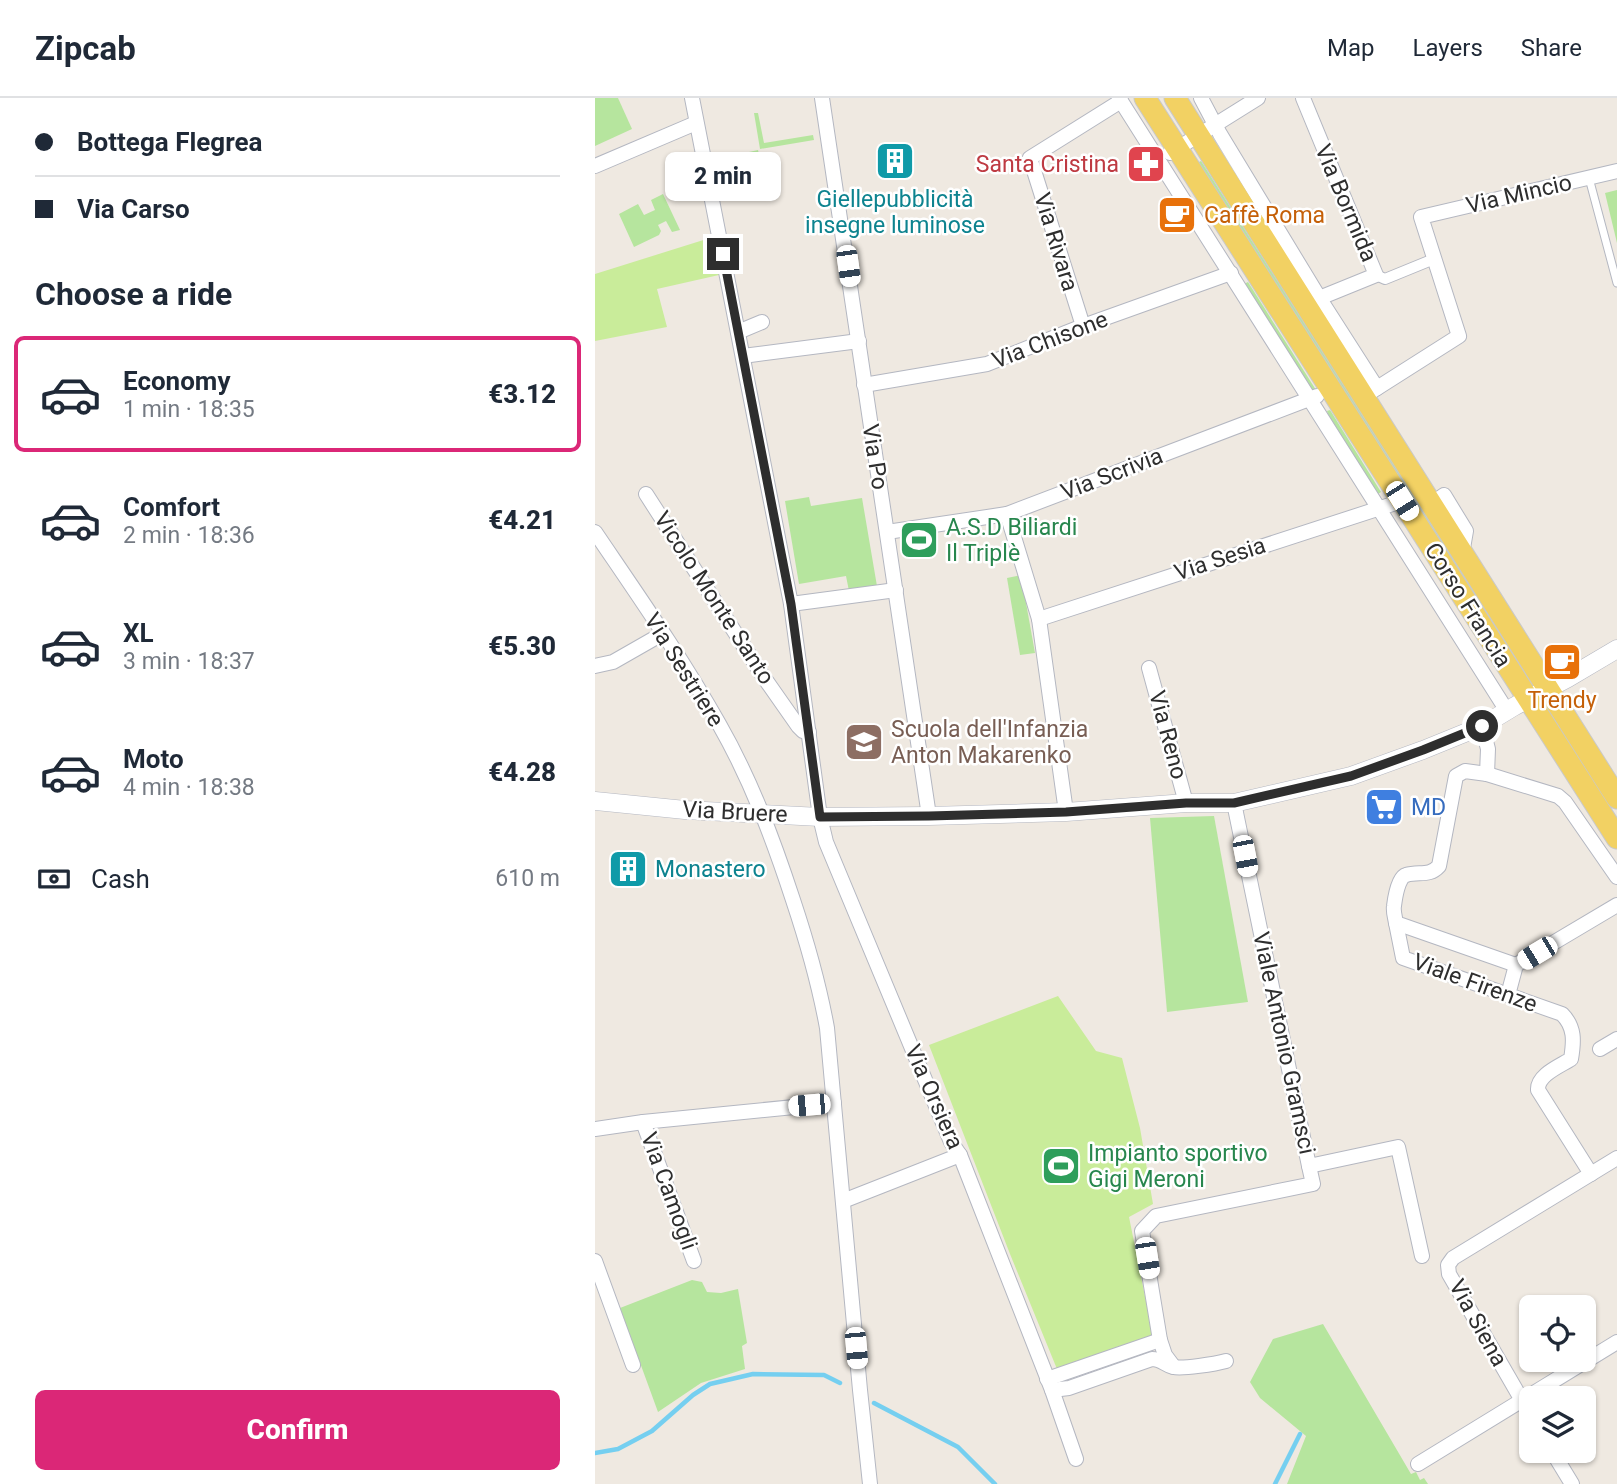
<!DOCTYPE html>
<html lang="en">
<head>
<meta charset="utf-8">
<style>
	:root { --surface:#fff; --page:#f2f2f3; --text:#1f2937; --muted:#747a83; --line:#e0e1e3; --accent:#db2777 }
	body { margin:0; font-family:Roboto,sans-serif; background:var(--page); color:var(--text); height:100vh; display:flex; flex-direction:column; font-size:26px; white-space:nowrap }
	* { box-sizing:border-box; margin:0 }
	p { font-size:23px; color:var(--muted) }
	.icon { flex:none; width:38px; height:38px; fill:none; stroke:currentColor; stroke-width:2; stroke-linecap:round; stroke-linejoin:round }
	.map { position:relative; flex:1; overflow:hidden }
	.drawer { display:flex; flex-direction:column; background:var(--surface); width:595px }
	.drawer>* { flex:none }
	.top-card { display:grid; align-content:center; height:154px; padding:0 35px; background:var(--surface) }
	.tools { position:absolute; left:924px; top:1197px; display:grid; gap:14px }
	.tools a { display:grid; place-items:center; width:77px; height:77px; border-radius:10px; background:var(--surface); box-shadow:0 2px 5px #0004; font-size:35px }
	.end { position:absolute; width:32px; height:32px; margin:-16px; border:9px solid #2e2e2e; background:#fff; box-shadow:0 0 0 4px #fff }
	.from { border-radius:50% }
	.bubble { position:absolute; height:49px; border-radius:10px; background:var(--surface); box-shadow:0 2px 5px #0004; font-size:23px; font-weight:800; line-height:49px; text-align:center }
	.car { position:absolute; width:21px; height:42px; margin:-21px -10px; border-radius:9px; box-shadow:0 0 5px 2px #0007; background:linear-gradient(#fff 24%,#345 0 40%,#fff 0 76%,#345 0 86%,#fff 0) }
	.top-card b { display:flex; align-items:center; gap:24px; height:66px; font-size:26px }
	.top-card b+b { border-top:2px solid var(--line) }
	.top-card i { width:18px; height:18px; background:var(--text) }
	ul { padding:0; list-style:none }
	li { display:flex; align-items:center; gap:21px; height:116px; margin:0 14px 10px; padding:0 21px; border:4px solid transparent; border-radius:10px }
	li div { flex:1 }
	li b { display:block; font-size:26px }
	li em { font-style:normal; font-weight:800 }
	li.active { border-color:var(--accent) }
	li>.icon { width:63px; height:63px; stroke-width:1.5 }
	h2 { padding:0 35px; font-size:32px; line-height:84px }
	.pay { display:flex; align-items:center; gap:18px; height:77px; padding:0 35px; font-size:26px }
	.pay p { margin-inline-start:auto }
	.primary-button { display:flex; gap:14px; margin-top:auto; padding:14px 35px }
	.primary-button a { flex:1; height:80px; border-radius:10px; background:var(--accent); color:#fff; font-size:28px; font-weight:800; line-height:80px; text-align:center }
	header { display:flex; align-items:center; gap:42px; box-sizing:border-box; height:98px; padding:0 35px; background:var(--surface); border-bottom:2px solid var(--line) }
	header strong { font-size:33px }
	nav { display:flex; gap:38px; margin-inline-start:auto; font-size:24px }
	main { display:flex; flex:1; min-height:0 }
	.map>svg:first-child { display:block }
</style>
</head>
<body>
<header>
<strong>Zipcab</strong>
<nav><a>Map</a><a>Layers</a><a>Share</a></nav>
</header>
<main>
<section class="drawer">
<div class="top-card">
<b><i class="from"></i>Bottega Flegrea</b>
<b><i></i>Via Carso</b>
</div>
<h2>Choose a ride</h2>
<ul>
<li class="active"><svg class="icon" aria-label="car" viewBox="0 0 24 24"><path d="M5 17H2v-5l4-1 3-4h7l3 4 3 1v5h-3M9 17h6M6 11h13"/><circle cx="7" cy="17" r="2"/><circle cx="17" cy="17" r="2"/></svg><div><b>Economy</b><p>1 min · 18:35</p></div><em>€3.12</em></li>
<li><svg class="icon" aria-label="car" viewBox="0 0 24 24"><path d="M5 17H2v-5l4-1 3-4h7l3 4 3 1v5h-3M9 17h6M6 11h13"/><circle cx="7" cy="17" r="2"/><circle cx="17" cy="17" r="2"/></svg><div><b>Comfort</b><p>2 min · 18:36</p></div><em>€4.21</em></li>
<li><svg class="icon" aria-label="car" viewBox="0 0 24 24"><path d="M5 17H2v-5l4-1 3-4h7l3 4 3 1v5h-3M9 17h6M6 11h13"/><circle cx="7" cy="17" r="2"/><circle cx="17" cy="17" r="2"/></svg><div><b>XL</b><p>3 min · 18:37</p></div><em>€5.30</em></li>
<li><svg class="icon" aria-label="car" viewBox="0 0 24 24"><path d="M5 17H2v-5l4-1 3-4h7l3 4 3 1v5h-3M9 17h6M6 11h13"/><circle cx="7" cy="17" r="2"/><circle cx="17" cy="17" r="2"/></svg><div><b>Moto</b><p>4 min · 18:38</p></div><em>€4.28</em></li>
</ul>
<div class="pay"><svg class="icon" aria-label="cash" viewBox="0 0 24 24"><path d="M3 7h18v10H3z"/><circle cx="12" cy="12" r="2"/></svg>Cash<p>610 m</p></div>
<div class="primary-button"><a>Confirm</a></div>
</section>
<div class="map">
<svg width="1022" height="1386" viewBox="0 0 1022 1386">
	<rect width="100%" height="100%" fill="#efe9e1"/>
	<g fill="#b6e59e">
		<path d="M0,0H23L37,31L0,48Z"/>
		<path d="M159,15H163L169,45L218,37L219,42L165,51Z"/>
		<path d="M163,52L172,92L123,102L114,63Z"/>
		<path d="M606,63L932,575L928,577L602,65Z"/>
		<path d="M1022,92V145L1010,95Z"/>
		<path d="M68,96L85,132L77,134L71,123L63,127L66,133L64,137L39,149L24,116L43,106L49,117L60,112L56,102Z"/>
		<path d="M653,184L721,292L719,296L649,186Z"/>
		<path d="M735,312L786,394L783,396L733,316L732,313Z"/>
		<path d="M214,399L216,408L267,400L283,494L255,498L251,478L204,486L190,403Z"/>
		<path d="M426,477L440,555L425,557L412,480Z"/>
		<path d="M619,718L653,904L572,914L555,720Z"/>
		<path d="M97,1182L107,1184L112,1194L126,1195L143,1191L152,1245L147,1248L150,1271L106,1285L63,1314L25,1210Z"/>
		<path d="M728,1226L816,1376L821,1374L825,1382L829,1380L833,1386H692L711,1338L665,1300L655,1284L678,1241Z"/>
	</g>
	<g fill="#c9ec9a">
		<path d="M118,139L124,177L62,191L72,229L0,243V176Z"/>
		<path d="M463,898L501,953L527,960L545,1030L558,1106L534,1119L558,1238L462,1271L415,1156L334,947Z"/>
	</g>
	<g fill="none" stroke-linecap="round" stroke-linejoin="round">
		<g stroke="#75cff0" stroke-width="4.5">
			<path d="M279,1305L363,1349L400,1386"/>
			<path d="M0,1355L23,1351L57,1333L98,1297L115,1286L158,1276L229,1277L245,1285"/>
			<path d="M680,1386L705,1336"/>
		</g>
		<g stroke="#b4b7c1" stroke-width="9">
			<path id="service" d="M994,80L1022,185"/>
		</g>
		<g stroke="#b4b7c1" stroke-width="12">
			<path id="pedestrian" d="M781,177L790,181L839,161"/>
		</g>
		<g stroke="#b4b7c1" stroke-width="16">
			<g id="minor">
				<path d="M97,0L196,506L225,719L231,744L356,1044L365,1057L457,1292L481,1361"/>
				<path d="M227,0L334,718"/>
				<path d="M524,0L912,613"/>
				<path d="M606,0L625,36L725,201L782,290"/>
				<path d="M708,0L781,177L717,203"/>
				<path d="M575,55L663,0"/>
				<path d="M0,68L101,25"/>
				<path d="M488,228L435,60L526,3"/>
				<path d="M143,234L167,224"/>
				<path d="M148,258L264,243"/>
				<path d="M269,287L392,266L488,228L636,175"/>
				<path d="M768,299L864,238L826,119L1022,73"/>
				<path d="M51,396L168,578L203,628L208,633L214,634"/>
				<path d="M836,406L849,397L871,433L867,456"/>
				<path d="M412,416L444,521L471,714"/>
				<path d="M0,434C42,496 87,560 124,626C156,682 178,741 198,802C212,844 224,886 232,930L265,1292L275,1386"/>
				<path d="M292,434L412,416L722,298"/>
				<path d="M196,506L301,492"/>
				<path d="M444,521L807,403"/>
				<path d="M0,568L18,564L67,536"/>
				<path d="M554,570L591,705"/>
				<path d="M887,628L893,651L892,676"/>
				<path d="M639,705L714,1068L803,1049L827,1158"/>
				<path d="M801,825L808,860L967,916C980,929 979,943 976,961C965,968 942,977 943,992L996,1076"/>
				<path d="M921,867L801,825C800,819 798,813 799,808C800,800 803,779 811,777C824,773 834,779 844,768L861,678L870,673L892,676L963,698L970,704L1022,779"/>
				<path d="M913,897L921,867L1022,807"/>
				<path d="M1005,951L1022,941"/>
				<path d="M48,1024L99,1163"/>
				<path d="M0,1031L48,1024L239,1005"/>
				<path d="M248,1103L365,1057"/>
				<path d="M0,1163L38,1267"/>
				<path d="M579,1269L570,1257L565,1242L547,1133L561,1118L718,1086L714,1068"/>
				<path d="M452,1281L565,1242"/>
				<path d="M457,1292L474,1290L557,1261C566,1261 570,1267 578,1269C588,1271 620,1266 631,1263"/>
				<path d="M936,1318L854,1176L853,1167L858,1160L1022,1060"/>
				<path d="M957,1353L977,1386"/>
				<path d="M823,1366L1022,1244"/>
			</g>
		</g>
		<g stroke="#b4b7c1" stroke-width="19">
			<path id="tertiary" d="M0,703L90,712L225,719L334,718L471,714L591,705H639L756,678L828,652L887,628L920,608L973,580L1022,551"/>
		</g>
		<g stroke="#c9c9c9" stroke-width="23">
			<g id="primary">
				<path d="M550,0L1022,740"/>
				<path d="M580,0L1022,700"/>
			</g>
		</g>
		<use href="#service" stroke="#fff" stroke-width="7"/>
		<use href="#pedestrian" stroke="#fff" stroke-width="10"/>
		<use href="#minor" stroke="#fff" stroke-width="14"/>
		<use href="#tertiary" stroke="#fff" stroke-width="18"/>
		<use href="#primary" stroke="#f2d163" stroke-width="21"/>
	</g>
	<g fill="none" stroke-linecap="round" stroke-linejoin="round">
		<path stroke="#2e2e2e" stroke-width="9" d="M128,156L196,506L225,719L334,718L471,714L591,705H639L756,678L828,652L887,628"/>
	</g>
	<defs>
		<g id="building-square" transform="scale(2.0125)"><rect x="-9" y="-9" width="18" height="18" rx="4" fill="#0f9aa8" stroke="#fff"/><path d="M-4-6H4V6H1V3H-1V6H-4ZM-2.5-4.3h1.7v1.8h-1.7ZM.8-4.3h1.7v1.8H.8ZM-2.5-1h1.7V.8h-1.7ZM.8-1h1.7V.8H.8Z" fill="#fff"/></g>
		<g id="pharmacy-square" transform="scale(2.0125)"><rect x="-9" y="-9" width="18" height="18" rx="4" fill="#e0444e" stroke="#fff"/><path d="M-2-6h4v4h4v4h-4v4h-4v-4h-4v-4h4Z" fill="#fff"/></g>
		<g id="cafe-square" transform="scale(2.0125)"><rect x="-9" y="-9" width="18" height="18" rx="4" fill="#e8710a" stroke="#fff"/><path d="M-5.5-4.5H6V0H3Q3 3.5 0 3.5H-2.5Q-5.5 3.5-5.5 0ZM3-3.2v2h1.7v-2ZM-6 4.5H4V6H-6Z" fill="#fff"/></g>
		<g id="stadium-square" transform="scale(2.0125)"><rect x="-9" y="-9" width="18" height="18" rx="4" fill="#2e9e5b" stroke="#fff"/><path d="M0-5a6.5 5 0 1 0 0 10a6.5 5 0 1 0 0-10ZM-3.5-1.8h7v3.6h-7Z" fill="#fff"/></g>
		<g id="school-square" transform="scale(2.0125)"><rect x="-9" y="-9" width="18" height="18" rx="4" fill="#8d6e63" stroke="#fff"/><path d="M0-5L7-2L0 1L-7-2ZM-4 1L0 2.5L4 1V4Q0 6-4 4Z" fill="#fff"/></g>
		<g id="supermarket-square" transform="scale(2.0125)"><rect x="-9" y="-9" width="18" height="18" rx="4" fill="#3f7fe0" stroke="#fff"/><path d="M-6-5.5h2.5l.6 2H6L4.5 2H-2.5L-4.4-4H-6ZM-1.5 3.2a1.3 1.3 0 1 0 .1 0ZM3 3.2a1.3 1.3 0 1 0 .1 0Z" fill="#fff"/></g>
	</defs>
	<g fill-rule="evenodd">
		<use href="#building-square" x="300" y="63"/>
		<use href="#pharmacy-square" x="551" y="66"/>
		<use href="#cafe-square" x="582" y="117"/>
		<use href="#stadium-square" x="324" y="442"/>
		<use href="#cafe-square" x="967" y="564"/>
		<use href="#school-square" x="269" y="644"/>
		<use href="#supermarket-square" x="789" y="709"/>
		<use href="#building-square" x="33" y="771"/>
		<use href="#stadium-square" x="466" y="1068"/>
	</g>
	<g text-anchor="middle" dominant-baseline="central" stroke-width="5" stroke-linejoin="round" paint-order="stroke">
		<g font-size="23" fill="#be3a42" stroke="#fff" text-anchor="end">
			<text x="524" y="66">Santa Cristina</text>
		</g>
		<g font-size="23" fill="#2e2e2e" stroke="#fff">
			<text transform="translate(924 96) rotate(-13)">Via Mincio</text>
			<text transform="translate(751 105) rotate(67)">Via Bormida</text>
			<text transform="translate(461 144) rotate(73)">Via Rivara</text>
			<text transform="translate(455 242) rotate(-21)">Via Chisone</text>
			<text transform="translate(280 359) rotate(81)">Via Po</text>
			<text transform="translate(517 376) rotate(-21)">Via Scrivia</text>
			<text transform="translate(625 461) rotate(-18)">Via Sesia</text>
			<text transform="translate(119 500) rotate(57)">Vicolo Monte Santo</text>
			<text transform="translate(873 507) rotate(58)">Corso Francia</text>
			<text transform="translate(89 572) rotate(58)">Via Sestriere</text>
			<text transform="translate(573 637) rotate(75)">Via Reno</text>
			<text transform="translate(140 714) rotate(3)">Via Bruere</text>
			<text transform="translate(880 885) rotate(20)">Viale Firenze</text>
			<text transform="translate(689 945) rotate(78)">Viale Antonio Gramsci</text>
			<text transform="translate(339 999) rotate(66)">Via Orsiera</text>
			<text transform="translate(74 1093) rotate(70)">Via Camogli</text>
			<text transform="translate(883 1225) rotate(61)">Via Siena</text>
		</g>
		<g font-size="23" fill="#0d838f" stroke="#fff">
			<text x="300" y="101">Giellepubblicità<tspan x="300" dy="26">insegne luminose</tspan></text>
			<text x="60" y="771" text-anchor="start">Monastero</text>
		</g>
		<g font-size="23" fill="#c56008" stroke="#fff" text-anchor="start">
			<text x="609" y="117">Caffè Roma</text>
			<text x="967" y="602" text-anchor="middle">Trendy</text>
		</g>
		<g font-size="23" fill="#27864d" stroke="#fff" text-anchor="start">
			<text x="351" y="429">A.S.D Biliardi<tspan x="351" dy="26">Il Triplè</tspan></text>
			<text x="493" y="1055">Impianto sportivo<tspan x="493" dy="26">Gigi Meroni</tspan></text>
		</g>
		<g font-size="23" fill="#785e54" stroke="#fff" text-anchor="start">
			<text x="296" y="631">Scuola dell'Infanzia<tspan x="296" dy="26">Anton Makarenko</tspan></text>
		</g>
		<g font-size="23" fill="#366cbe" stroke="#fff" text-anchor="start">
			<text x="816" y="709">MD</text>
		</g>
	</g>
</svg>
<div class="tools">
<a><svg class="icon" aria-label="locate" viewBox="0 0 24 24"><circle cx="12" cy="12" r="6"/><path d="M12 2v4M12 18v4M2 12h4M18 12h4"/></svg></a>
<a><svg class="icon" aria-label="layers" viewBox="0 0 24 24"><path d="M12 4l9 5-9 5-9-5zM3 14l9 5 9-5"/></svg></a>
</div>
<i class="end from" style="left:887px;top:628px"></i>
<i class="end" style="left:128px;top:156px"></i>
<div class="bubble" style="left:70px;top:54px;width:116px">2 min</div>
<i class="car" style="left:253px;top:168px;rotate:172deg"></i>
<i class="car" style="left:807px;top:403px;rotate:148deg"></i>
<i class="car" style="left:650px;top:758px;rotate:169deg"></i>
<i class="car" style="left:942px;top:855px;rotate:239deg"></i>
<i class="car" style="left:214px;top:1007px;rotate:265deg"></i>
<i class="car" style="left:552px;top:1160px;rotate:171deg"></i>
<i class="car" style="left:261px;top:1250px;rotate:175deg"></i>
</div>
</main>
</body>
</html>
